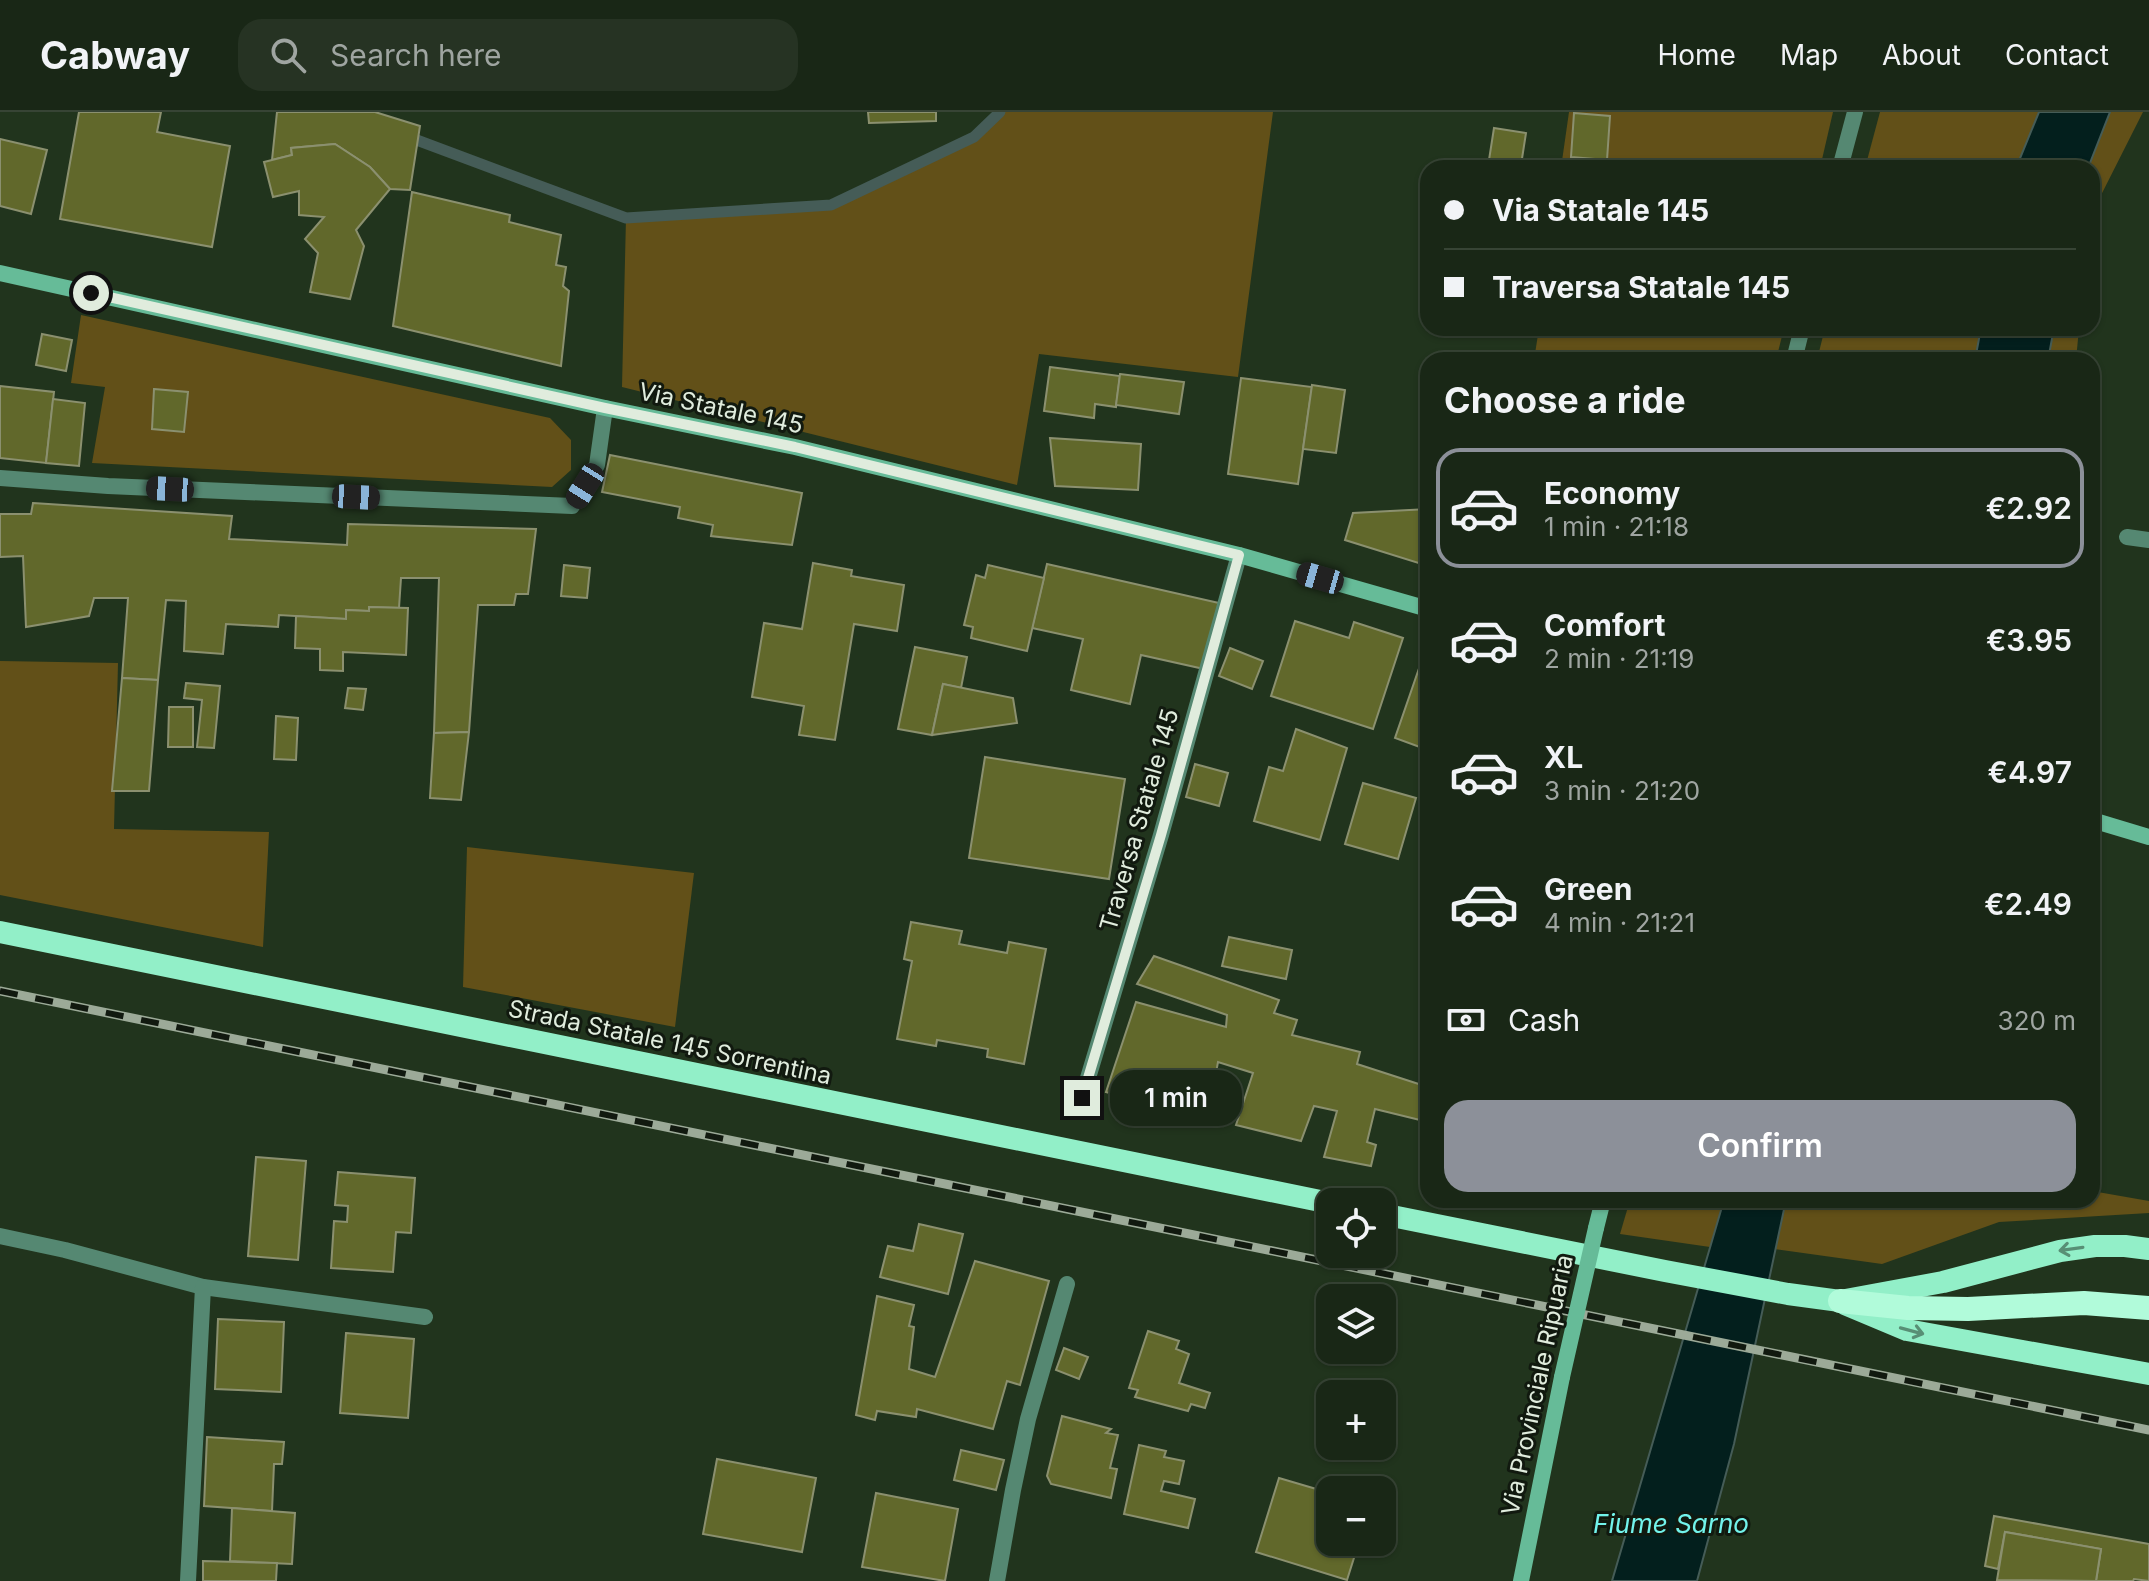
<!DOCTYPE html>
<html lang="en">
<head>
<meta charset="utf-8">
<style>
	:root { --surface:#192716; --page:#263323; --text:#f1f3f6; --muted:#9fa5a1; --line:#374435; --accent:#8c9099 }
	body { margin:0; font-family:Inter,sans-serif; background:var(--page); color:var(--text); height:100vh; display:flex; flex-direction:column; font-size:30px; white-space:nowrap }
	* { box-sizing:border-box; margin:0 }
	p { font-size:26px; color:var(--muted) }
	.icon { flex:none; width:44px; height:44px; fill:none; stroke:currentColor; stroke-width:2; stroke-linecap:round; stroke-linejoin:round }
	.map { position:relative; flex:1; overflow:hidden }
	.sheet { position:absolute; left:1420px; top:240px; width:680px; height:856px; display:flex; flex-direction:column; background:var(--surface); border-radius:24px; box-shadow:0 2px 6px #0004,0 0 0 2px var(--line) }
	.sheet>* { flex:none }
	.banner { position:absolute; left:1420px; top:48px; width:680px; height:176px; border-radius:24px; box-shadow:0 2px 6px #0004,0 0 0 2px var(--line); display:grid; align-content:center; height:176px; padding:0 24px; background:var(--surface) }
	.controls { position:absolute; left:1316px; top:1076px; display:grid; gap:16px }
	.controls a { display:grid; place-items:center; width:80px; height:80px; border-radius:16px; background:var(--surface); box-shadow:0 2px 6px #0004,0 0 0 2px var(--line); font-size:40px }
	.end { position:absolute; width:36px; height:36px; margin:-18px; border:10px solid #e0ecdd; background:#111; box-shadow:0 0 0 4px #111 }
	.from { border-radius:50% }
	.bubble { position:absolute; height:56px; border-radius:24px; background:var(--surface); box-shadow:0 2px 6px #0004,0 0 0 2px var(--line); font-size:26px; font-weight:600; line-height:56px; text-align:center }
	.car { position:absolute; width:24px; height:48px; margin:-24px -12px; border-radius:10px; box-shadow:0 0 6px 2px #0007; background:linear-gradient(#222 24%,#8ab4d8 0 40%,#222 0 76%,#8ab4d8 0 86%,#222 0) }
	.banner b { display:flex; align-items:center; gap:28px; height:76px; font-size:30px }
	.banner b+b { border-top:2px solid var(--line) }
	.banner i { width:20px; height:20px; background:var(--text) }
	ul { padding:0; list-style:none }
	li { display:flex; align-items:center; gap:24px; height:120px; margin:0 16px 12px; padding:0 8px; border:4px solid transparent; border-radius:24px }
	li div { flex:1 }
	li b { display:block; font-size:30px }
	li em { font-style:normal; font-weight:600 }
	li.selected { border-color:var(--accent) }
	li>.icon { width:72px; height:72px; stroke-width:1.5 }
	h2 { padding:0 24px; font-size:36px; line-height:96px }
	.pay { display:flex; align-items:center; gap:20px; height:88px; padding:0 24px; font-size:30px }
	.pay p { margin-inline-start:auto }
	.primary-button { display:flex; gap:16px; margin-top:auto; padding:16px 24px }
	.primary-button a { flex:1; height:92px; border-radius:24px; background:var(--accent); color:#fff; font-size:32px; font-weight:600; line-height:92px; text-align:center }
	header { display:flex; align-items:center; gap:48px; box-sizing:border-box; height:112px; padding:0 40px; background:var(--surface); border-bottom:2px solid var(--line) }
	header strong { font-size:38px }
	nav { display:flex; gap:44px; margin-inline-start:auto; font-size:28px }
	.search { width:560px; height:72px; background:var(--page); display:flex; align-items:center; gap:20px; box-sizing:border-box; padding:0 28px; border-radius:24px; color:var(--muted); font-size:30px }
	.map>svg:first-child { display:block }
</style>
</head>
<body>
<header>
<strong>Cabway</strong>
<div class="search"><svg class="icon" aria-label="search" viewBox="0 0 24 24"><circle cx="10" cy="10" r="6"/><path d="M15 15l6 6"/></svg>Search here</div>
<nav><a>Home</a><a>Map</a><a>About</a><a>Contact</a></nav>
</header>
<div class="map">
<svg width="2149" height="1469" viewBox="0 0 2149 1469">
	<rect width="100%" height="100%" fill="#21341d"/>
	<g fill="#625018">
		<path d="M1000,0H1273L1238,265L1039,242L1017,373L622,275L626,106L831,93L974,25Z"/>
		<path d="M1569,0H1833L1820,56H1561Z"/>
		<path d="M1880,0H2039L2016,56H1865Z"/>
		<path d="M2110,0H2143L2092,101V56H2088Z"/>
		<path d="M81,203L550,306L571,328V358L552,375L92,351L105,275L71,271Z"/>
		<path d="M1539,216H1784L1776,248H1534Z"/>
		<path d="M1825,216H1981L1975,248H1817Z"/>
		<path d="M2054,216H2079L2076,248H2048Z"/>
		<path d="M0,549L118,551L114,717L269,720L263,835L0,783Z"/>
		<path d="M467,735L694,761L675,915L463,875Z"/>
		<path d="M2092,1079L2149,1089V1101L1999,1110L1882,1152L1774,1137L1786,1088H2092Z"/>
		<path d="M1630,1088H1724L1710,1135L1620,1122Z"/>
	</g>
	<g fill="#031f1d" stroke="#455c57" stroke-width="2">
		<path d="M2039,0H2110L2088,56H2016Z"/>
		<path d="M1981,216H2054L2048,248H1975Z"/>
		<path d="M1724,1088H1786L1734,1332L1697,1469H1612Z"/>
	</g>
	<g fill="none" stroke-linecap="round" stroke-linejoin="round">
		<path stroke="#455c57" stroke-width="11" d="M406,24L626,106L831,93L974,25L1000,0"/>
	</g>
	<g fill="#61682b" stroke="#8b906f" stroke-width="2">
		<path d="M79,0H161L157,20L230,34L212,135L60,107Z"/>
		<path d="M277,0H375L420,14L410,78L390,77L370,55L335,32L291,36L292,43L272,48Z"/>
		<path d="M868,0H936V9L869,11Z"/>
		<path d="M1574,1L1610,4L1607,48L1571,45Z"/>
		<path d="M1494,16L1526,21L1521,53L1489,48Z"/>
		<path d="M0,27L47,38L31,102L0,94Z"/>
		<path d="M335,32L370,55L390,77L356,118L364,134L350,187L310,180L318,141L305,127L324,105L299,103V79L273,85L264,50L292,43L291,36Z"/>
		<path d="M412,80L510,103L509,110L561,123L556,153L566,155L563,174L569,179L561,254L393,214Z"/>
		<path d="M42,222L72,228L66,259L36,253Z"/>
		<path d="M1050,255L1120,264L1116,295L1095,292L1094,306L1044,299Z"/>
		<path d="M1120,262L1184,270L1179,302L1116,293Z"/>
		<path d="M1241,266L1312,275L1298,372L1228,362Z"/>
		<path d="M1312,273L1345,278L1336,341L1303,337Z"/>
		<path d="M0,274L54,280L46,351L0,346Z"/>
		<path d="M154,277L188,280L184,320L152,317Z"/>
		<path d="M53,287L85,291L79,354L46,351Z"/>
		<path d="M1050,326L1141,332L1138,378L1055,374Z"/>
		<path d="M610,343L802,381L792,433L711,424L713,413L678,406L680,395L602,380Z"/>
		<path d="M33,391L232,404L229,427L347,433L348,412L536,417L528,482H516L514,493H478L469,620L434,621L439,466H401L399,496L369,495V499L346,498V507L279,503L278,515L226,512L223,542L184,539L186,489L166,488L158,568L122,566L128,486H94L89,504L26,515L23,444L0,445V402H31Z"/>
		<path d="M1428,397V454L1345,428L1353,401Z"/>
		<path d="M813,451L852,458L851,464L904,473L897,519L854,512L835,628L799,623L804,594L752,585L764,511L802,517Z"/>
		<path d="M1047,452L1219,491L1204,557L1141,543L1130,592L1071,578L1083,527L1032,516Z"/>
		<path d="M564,453L590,456L587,486L561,484Z"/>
		<path d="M988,453L1044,466L1027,539L971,526L973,515L964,513L976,463L985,466Z"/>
		<path d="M369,495L408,496L406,543L343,540V559L320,558V537L295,536L296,504L346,507V498L369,499Z"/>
		<path d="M1295,509L1349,526L1354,510L1403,526L1373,617L1271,584Z"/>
		<path d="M915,535L967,545L961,576L943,572L932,623L898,617Z"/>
		<path d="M1230,536L1263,549L1252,577L1219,564Z"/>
		<path d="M1425,539L1428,540V638L1395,626Z"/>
		<path d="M122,566L158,568L149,679H112Z"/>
		<path d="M186,571L220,574L214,636L197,635L202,588L184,586Z"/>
		<path d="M943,572L1013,586L1017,611L932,623Z"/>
		<path d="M348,576L366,577L363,598L345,596Z"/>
		<path d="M169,595H193V635H168Z"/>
		<path d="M276,604L298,606L296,648L274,647Z"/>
		<path d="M1296,617L1347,636L1320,728L1254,709L1269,655L1283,659Z"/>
		<path d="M469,620L461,688L430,686L434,621Z"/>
		<path d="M985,645L1125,667L1109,767L969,746Z"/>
		<path d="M1195,652L1228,661L1219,694L1186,685Z"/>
		<path d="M1363,671L1416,686L1398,747L1345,732Z"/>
		<path d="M911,810L962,819L959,832L1007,841L1009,830L1046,837L1024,952L987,945L988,937L937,928L936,934L897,927L912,849L904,847Z"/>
		<path d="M1229,825L1292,838L1286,867L1222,854Z"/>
		<path d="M1154,844L1279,888L1274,901L1297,908L1292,923L1360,940L1357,952L1428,975V1010L1375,997L1367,1030L1376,1033L1371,1054L1324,1045L1337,999L1314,994L1301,1029L1236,1013L1253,961L1218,950L1207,1008L1106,980L1136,890L1226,915L1227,903L1137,872Z"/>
		<path d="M256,1045L306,1049L298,1148L248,1144Z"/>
		<path d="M338,1060L415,1066L411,1121L396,1120L393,1160L331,1156L334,1109L347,1110L348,1094L335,1093Z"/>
		<path d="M919,1112L963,1122L948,1182L880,1165L888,1134L913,1139Z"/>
		<path d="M975,1149L1049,1169L1020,1273L1007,1269L993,1317L917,1297L916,1305L877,1299L875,1308L856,1303L877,1184L914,1193L909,1214L914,1215L909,1257L935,1265Z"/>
		<path d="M218,1207L284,1210L281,1280L215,1277Z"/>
		<path d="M1148,1219L1179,1229L1176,1237L1189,1242L1179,1271L1210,1281L1205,1296L1191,1292L1188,1299L1135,1285L1138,1278L1129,1276Z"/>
		<path d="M346,1221L414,1227L408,1306L340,1301Z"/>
		<path d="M1064,1236L1088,1245L1079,1267L1056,1258Z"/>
		<path d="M1062,1304L1111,1317L1106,1321L1118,1323L1110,1356L1117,1357L1111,1386L1051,1372L1047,1364Z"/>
		<path d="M207,1325L284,1330L282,1352H274L272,1399L204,1394Z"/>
		<path d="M1139,1333L1166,1339L1164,1345L1184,1349L1179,1372L1164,1369L1161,1379L1195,1387L1188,1416L1124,1402Z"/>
		<path d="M961,1338L1004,1348L996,1378L954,1368Z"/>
		<path d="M717,1347L816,1366L802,1440L703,1422Z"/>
		<path d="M1279,1366L1330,1381V1430H1359L1347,1468L1256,1440Z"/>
		<path d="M876,1381L958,1397L945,1469L862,1455Z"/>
		<path d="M232,1396L295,1401L292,1452L230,1449Z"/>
		<path d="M1994,1404L2149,1432V1469L2134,1467L2133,1469H2096L2101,1437L2005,1420L1998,1457L1985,1454Z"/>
		<path d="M2005,1420L2101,1437L2096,1469L1997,1468Z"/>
		<path d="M203,1449L277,1451L276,1469H203Z"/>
	</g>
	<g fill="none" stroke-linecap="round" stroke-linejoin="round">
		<g stroke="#558872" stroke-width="16">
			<path d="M0,366L108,374L572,394L597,353L605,296"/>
			<path d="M2127,425L2149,428"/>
			<path d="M1082,986L1161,723L1239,443"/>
			<path d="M0,1124L65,1138L203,1175L425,1205"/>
			<path d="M188,1469L203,1175"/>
			<path d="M997,1469L1013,1378L1028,1307L1067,1172"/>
		</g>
		<g stroke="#558872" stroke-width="16">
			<path d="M1840,56L1855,0"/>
			<path d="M1794,248L1802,216"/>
		</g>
		<g stroke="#66bb98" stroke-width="16">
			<path d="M0,161L605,296L795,335L1239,443L1428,497"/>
			<path d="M2092,708L2149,725"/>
			<path d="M1596,1116L1603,1088"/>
			<path d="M1521,1469L1562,1265"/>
		</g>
		<g stroke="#92efc8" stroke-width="22">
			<path d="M0,820L1330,1091"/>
			<path d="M1382,1102L1665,1159L1788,1182L1840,1189L1943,1170L2060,1139L2095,1134H2125L2149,1137"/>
			<path d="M1845,1192L1907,1218L2149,1262"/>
		</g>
		<path stroke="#b1fbda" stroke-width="24" d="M1840,1189L1908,1196L1968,1197L2084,1191L2149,1196"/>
		<g stroke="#9caa98" stroke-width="9">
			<path id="rail" d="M0,879L2149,1318"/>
		</g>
		<use href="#rail" stroke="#11190f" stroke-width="6" stroke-dasharray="18" stroke-linecap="butt"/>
		<path stroke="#66bb98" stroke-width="16" d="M1562,1265L1596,1116"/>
	</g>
	<defs><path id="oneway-shaft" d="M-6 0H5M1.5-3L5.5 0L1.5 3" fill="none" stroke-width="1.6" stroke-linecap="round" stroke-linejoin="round" transform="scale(2)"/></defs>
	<g stroke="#588f75">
		<use href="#oneway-shaft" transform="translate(2071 1137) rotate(172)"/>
		<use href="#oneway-shaft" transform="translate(1912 1219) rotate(15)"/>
	</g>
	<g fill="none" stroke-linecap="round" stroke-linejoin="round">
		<path stroke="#e0ecdd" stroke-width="10" d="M91,181L605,296L795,335L1239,443L1161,723L1082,986"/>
	</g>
	<g text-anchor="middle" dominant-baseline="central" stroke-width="6" stroke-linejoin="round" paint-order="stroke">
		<g font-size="24" fill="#e0ecdd" stroke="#11190f">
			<text transform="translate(721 296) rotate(12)">Via Statale 145</text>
			<text transform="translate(1139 708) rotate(-74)">Traversa Statale 145</text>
			<text transform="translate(670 930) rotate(12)">Strada Statale 145 Sorrentina</text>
			<text transform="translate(1537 1273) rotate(-78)">Via Provinciale Ripuaria</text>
		</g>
		<g font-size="26" font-style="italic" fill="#72f3eb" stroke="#11190f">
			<text x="1671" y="1411">Fiume Sarno</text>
		</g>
	</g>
</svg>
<div class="controls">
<a><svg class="icon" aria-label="locate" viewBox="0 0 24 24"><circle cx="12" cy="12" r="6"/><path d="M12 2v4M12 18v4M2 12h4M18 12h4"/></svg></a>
<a><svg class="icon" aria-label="layers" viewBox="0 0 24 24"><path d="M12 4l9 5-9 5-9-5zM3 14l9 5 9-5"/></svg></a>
<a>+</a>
<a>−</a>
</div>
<i class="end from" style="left:91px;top:181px"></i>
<i class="end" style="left:1082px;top:986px"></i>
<div class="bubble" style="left:1110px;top:958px;width:132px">1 min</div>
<i class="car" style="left:585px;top:374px;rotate:212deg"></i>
<i class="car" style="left:170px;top:377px;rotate:273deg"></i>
<i class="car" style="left:356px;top:385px;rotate:93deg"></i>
<i class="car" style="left:1320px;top:466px;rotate:286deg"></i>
<div class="banner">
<b><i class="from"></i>Via Statale 145</b>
<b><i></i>Traversa Statale 145</b>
</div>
<section class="sheet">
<h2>Choose a ride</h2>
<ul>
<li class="selected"><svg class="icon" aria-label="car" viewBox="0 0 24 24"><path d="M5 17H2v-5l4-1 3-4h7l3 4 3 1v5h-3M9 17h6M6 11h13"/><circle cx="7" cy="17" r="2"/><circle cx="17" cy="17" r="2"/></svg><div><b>Economy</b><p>1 min · 21:18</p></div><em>€2.92</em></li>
<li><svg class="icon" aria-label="car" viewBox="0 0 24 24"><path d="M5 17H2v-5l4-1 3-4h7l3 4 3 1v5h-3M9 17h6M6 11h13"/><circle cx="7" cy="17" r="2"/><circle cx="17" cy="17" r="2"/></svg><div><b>Comfort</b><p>2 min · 21:19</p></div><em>€3.95</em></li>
<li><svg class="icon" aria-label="car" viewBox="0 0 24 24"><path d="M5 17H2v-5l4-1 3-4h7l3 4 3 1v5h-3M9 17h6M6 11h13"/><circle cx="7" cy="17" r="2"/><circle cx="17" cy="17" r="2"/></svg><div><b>XL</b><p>3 min · 21:20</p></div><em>€4.97</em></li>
<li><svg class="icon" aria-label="car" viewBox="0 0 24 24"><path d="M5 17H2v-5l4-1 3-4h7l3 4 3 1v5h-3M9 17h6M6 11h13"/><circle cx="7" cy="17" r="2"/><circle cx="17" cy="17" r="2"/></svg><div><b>Green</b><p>4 min · 21:21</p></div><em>€2.49</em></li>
</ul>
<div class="pay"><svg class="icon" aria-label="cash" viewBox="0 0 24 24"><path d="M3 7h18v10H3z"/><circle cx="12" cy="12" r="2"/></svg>Cash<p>320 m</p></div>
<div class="primary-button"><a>Confirm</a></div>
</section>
</div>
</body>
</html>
